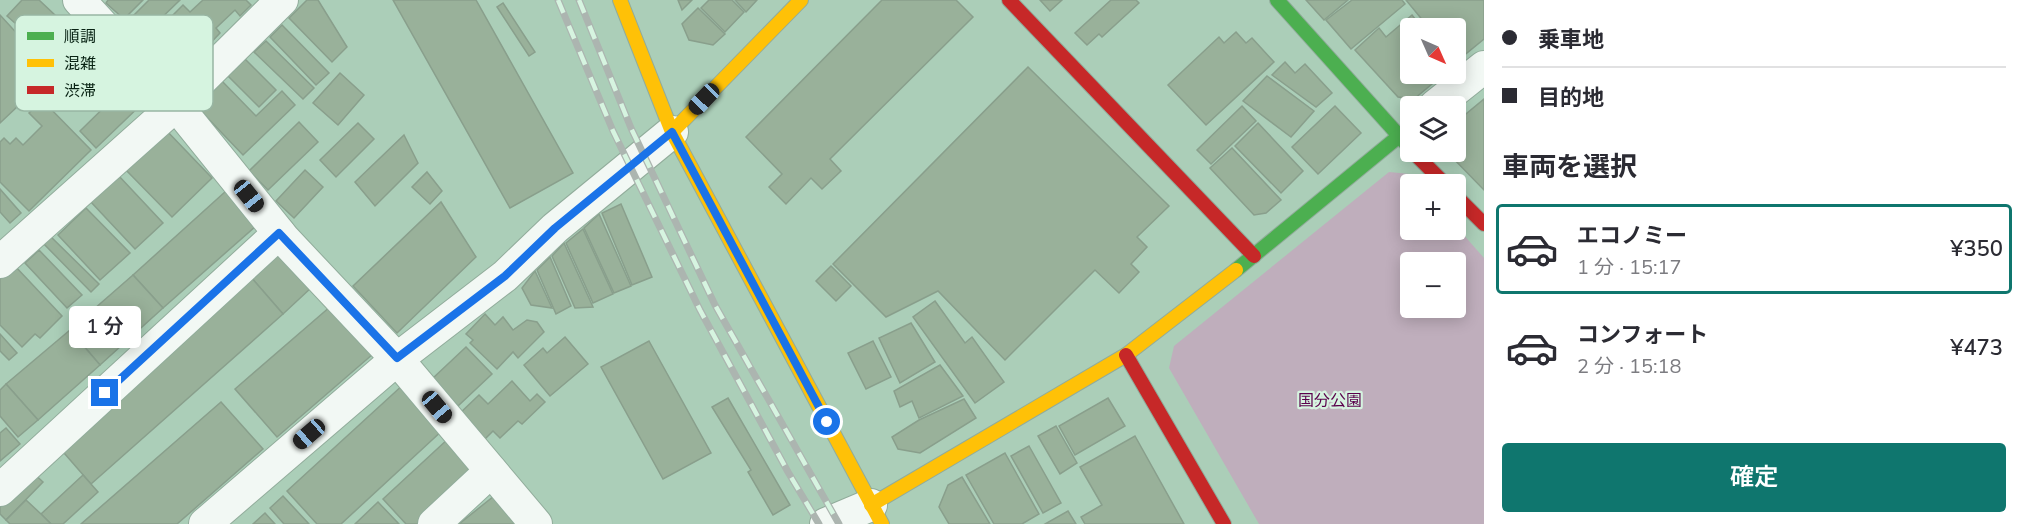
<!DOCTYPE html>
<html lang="ja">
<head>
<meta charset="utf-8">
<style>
	:root { --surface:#fff; --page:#f7f7f7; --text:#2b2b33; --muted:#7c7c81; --line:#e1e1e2; --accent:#0f766e }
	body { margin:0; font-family:"Nunito Sans","Noto Sans JP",sans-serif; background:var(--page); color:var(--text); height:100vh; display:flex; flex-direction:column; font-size:22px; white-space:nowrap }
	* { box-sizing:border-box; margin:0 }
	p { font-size:20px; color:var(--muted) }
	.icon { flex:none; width:33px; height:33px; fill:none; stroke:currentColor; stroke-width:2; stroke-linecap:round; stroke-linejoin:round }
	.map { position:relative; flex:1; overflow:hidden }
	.panel { display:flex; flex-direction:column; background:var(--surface); width:540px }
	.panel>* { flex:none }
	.guide { display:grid; align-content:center; height:132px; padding:0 18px; background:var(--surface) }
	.needle { width:39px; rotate:135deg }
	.fabs { position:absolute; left:1400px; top:18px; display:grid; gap:12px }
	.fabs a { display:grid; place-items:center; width:66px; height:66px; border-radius:6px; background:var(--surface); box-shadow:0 3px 15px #0003; font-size:30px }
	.end { position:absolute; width:27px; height:27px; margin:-14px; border:8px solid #1a73e8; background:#fff; box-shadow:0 0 0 3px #fff }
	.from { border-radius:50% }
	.bubble { position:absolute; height:42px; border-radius:6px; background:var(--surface); box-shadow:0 3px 15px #0003; font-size:20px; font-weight:600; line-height:42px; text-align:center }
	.car { position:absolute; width:18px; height:36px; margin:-18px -9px; border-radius:8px; box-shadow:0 0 4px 2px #0007; background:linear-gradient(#222 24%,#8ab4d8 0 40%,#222 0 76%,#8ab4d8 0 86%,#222 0) }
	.guide b { display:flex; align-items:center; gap:21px; height:57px; font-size:22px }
	.guide b+b { border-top:2px solid var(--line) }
	.guide i { width:15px; height:15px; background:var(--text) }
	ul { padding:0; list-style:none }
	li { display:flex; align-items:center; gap:18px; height:90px; margin:0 12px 9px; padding:0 6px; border:3px solid transparent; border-radius:6px }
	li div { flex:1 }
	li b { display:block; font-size:22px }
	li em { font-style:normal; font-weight:600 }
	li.active { border-color:var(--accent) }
	li>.icon { width:54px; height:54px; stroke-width:1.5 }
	h2 { padding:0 18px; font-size:27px; line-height:72px }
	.button { display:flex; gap:12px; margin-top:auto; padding:12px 18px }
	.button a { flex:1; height:69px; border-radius:6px; background:var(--accent); color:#fff; font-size:24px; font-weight:600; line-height:69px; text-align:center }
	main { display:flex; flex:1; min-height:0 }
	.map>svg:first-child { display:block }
</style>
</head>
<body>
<main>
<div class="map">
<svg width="1484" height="524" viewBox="0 0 1484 524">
	<rect width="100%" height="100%" fill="#abceb8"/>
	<path fill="#bfaebc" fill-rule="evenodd" d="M1389,172L1410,174L1420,184H1410V230H1455V225L1484,258V524H1259L1169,368L1174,346ZM1410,262H1455V308H1410Z"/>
	<g fill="#99b19a" stroke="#899f8c" stroke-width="1.5">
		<path d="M22,0H39L55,15L33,39L7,16Z"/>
		<path d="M108,0H143L124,19L106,3Z"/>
		<path d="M149,0H180L150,29L184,63L176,71H168L123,26Z"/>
		<path d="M203,0H246L251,5L240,16L235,10L216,28L220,33L206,48L199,40L182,58L163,38L179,21L173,15L183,5L190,12Z"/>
		<path d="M307,0H318L347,47L332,62L289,18Z"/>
		<path d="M393,0H476L573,173L510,208Z"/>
		<path d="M678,0H692L682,10Z"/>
		<path d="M709,0H732L744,12L725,32L701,8Z"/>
		<path d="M735,0H757L746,12Z"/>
		<path d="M882,0H956L973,17L830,159L841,171L822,189L811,178L786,204L769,187L782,174L746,137Z"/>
		<path d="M1040,0H1062L1050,11Z"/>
		<path d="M1111,0H1136L1139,3L1102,37L1099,34L1087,45L1075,33Z"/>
		<path d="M1306,0H1348L1324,20Z"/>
		<path d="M1352,0H1402L1405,4L1351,49L1326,20Z"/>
		<path d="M1406,0H1484V39L1456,62L1455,28H1429Z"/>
		<path d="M503,3L535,52L529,56L497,7Z"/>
		<path d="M698,8L725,34L713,45L689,40L682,24Z"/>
		<path d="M0,15L54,74L47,81L40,73L30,82L36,89L0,123Z"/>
		<path d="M1412,15L1422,28H1410V74H1444L1414,99L1398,97L1355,50L1379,28L1386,37Z"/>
		<path d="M282,25L329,73L316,85L270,37Z"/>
		<path d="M1236,32L1246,43L1252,38L1274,62L1206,125L1168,85L1219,37L1224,43Z"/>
		<path d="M266,41L314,88L303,99L254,52Z"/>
		<path d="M244,58L276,90L259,107L227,75Z"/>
		<path d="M1285,62L1295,73L1305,64L1332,93L1316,107L1272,75Z"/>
		<path d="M1028,67L1169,206L1137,237L1147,247L1131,264L1139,272L1119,293L1095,270L1005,360L938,291L886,317L833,264Z"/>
		<path d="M340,73L364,95L338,125L313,103Z"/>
		<path d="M1267,76L1314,111L1291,137L1243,101Z"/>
		<path d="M219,78L256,116L282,91L295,105L243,155L198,108L201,95Z"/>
		<path d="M130,82L147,99L96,148L80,131Z"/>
		<path d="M1484,99V190L1448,153L1455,152V123Z"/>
		<path d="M42,100L91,150L29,211L0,182V142L4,138L10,144L16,138L23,145L42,126L29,113Z"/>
		<path d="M1242,106L1256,121L1211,164L1197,150Z"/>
		<path d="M1335,106L1361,133L1318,174L1292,147Z"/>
		<path d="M299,122L318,142L268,190L249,171Z"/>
		<path d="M358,123L374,139L336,177L320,160Z"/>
		<path d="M1258,123L1303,171L1281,193L1235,146Z"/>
		<path d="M165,129L212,178L172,217L124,168Z"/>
		<path d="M404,135L418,163L375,206L355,182Z"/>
		<path d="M1232,148L1281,200L1266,213L1254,215L1210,168Z"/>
		<path d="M305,170L323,187L294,218L276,201Z"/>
		<path d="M427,172L442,191L430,204L412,187Z"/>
		<path d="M118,175L163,223L135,249L90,201Z"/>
		<path d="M0,189L21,213L10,223L0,212Z"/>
		<path d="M226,191L257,225L163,308L133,275Z"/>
		<path d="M441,202L476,257L397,333L353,286Z"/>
		<path d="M621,204L652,277L632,285L602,213Z"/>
		<path d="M86,208L130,253L100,280L58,235Z"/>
		<path d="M599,214L631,286L614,293L584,228Z"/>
		<path d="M583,229L613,294L593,303L566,243Z"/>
		<path d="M48,234L99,284L91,292L41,241Z"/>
		<path d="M564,243L593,307L575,308L552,256Z"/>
		<path d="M275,245L312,287L283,314L250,276Z"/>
		<path d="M39,250L82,295L67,308L25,263Z"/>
		<path d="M550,257L571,306L556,314L537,270Z"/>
		<path d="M14,265L62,316L40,338L35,334L22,347L0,325V278Z"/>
		<path d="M831,266L851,286L836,301L816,281Z"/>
		<path d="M535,271L552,308L531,305L522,288Z"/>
		<path d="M133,275L163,308L100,365L70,330Z"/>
		<path d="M250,276L283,314L91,484L58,446Z"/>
		<path d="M935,301L965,343L972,337L1004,382L975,403L913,317Z"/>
		<path d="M331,306L373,354L277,437L235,389Z"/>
		<path d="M485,314L495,325L503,317L513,330L527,320L537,322L544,332L518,358L513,352L497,369L470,343L473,340L466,334Z"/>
		<path d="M911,323L935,362L900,383L879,338Z"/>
		<path d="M70,330L100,365L38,420L6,384Z"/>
		<path d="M0,334L17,353L9,360L0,351Z"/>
		<path d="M565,337L588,364L550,396L524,365L543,348L547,353Z"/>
		<path d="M649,341L711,453L663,479L601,367Z"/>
		<path d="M873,341L891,377L866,389L848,353Z"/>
		<path d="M466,347L492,374L458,406L432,379Z"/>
		<path d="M940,365L963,396L919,418L912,401L900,407L894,391Z"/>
		<path d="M512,381L530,401L537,394L545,402L522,424L518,421L500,438L493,431L482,442L457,416L479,395L488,404Z"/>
		<path d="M405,383L445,428L341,524H317L287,491Z"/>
		<path d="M6,384L38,420L18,437L0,416V390Z"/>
		<path d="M728,398L790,505L773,515L748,472L751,470L712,407Z"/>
		<path d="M1108,398L1125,426L1075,455L1059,426Z"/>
		<path d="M964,399L976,418L920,453L898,449L892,437L919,420Z"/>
		<path d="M221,402L263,449L177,524H81Z"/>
		<path d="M1056,426L1077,463L1060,474L1038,436Z"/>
		<path d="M6,428L20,444L0,461V433Z"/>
		<path d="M1135,436L1184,524H1085L1081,517L1102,505L1080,467Z"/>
		<path d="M449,438L479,470L421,524H406L383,499Z"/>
		<path d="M1029,446L1061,503L1043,513L1011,456Z"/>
		<path d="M1005,453L1039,514L1022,524H994L966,475Z"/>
		<path d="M29,469L43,482L6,520L0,514V498Z"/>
		<path d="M83,475L98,492L63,524H51L41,514Z"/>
		<path d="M962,477L990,524H949L939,507L948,485Z"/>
		<path d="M499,492L525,524H459Z"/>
		<path d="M283,496L309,524H284L270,508Z"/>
		<path d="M26,500L41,514L51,524H10L6,520Z"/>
		<path d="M378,502L399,524H355Z"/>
		<path d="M1068,511L1076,524H1045Z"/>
		<path d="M265,513L275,524H253Z"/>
	</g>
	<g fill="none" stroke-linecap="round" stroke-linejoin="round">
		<g stroke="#91ac9b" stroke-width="34">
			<g id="street">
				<path d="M79,0L176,105L284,239L397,359L536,524"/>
				<path d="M1435,106L1484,67"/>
				<path d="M0,262L176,105L282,0"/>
				<path d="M0,490L279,233"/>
				<path d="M205,524L397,359L505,276L555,228L672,132"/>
				<path d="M434,524L491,471"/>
				<path d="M826,524L871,505"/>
			</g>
		</g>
		<g stroke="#91ac9b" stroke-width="16">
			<g id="fast">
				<path d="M1277,0L1410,148"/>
				<path d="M1236,270L1398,137"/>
			</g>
		</g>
		<g stroke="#91ac9b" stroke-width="16">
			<g id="slow">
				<path d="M620,0L672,132L882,524"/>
				<path d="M672,132L801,0"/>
				<path d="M871,505L1126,355L1236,270"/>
			</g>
		</g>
		<g stroke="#91ac9b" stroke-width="16">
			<g id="jam">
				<path d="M1009,0L1254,256"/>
				<path d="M1413,152L1445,184"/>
				<path d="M1455,195L1484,224"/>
				<path d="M1126,355L1224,524"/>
			</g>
		</g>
		<use href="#street" stroke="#f2f8f4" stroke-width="32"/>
		<use href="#fast" stroke="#4caf50" stroke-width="14"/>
		<use href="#slow" stroke="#ffc107" stroke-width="14"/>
		<use href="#jam" stroke="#c62828" stroke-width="14"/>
		<g stroke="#acb5b0" stroke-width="7">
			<g id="rail">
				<path d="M558,0L613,131L700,310L788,472L819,524"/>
				<path d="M579,0L631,128L715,305L839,524"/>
			</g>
		</g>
		<use href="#rail" stroke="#d6f4e0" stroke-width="4.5" stroke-dasharray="14" stroke-linecap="butt"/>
	</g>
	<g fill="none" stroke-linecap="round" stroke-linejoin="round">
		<path stroke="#1a73e8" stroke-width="8" d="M105,393L279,233L397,358L505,276L555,228L672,132L827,422"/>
	</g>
	<g text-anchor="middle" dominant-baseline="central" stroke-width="4.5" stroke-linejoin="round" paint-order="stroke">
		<g font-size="16" fill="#5a014c" stroke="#d6f4e0">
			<text x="1330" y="401">国分公園</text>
		</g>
	</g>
	<rect x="15" y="15" width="198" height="96" rx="9" fill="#d6f4e0" stroke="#98b5a2" stroke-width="1.5"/>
	<rect x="27" y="32" width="27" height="8" fill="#4caf50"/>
	<rect x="27" y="59" width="27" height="8" fill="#ffc107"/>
	<rect x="27" y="86" width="27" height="8" fill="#c62828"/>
	<g font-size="16" fill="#082213">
		<text x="64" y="42">順調</text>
		<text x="64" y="69">混雑</text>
		<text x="64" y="96">渋滞</text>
	</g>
</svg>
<div class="fabs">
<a><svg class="needle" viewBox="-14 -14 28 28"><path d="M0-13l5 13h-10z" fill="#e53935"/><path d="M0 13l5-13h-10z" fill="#7c7c81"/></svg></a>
<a><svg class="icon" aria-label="layers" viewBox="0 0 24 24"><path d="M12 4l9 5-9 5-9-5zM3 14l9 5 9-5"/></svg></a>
<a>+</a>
<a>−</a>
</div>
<i class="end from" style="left:827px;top:422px"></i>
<i class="end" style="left:105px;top:393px"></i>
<div class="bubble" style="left:69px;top:306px;width:72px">1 分</div>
<i class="car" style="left:704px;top:99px;rotate:224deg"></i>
<i class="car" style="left:249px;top:196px;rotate:141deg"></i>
<i class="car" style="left:437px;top:407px;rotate:140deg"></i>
<i class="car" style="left:309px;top:434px;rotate:229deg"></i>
</div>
<section class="panel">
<div class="guide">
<b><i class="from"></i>乗車地</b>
<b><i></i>目的地</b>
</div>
<h2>車両を選択</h2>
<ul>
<li class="active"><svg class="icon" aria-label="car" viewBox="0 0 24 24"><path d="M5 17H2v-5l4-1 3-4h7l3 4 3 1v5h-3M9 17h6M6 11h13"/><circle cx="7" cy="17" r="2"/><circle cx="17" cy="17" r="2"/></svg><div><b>エコノミー</b><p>1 分 · 15:17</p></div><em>¥350</em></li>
<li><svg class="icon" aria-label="car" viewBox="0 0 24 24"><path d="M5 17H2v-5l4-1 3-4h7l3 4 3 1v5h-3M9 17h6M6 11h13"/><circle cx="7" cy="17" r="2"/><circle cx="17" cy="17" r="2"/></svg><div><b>コンフォート</b><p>2 分 · 15:18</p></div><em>¥473</em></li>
</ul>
<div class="button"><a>確定</a></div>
</section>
</main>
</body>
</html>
